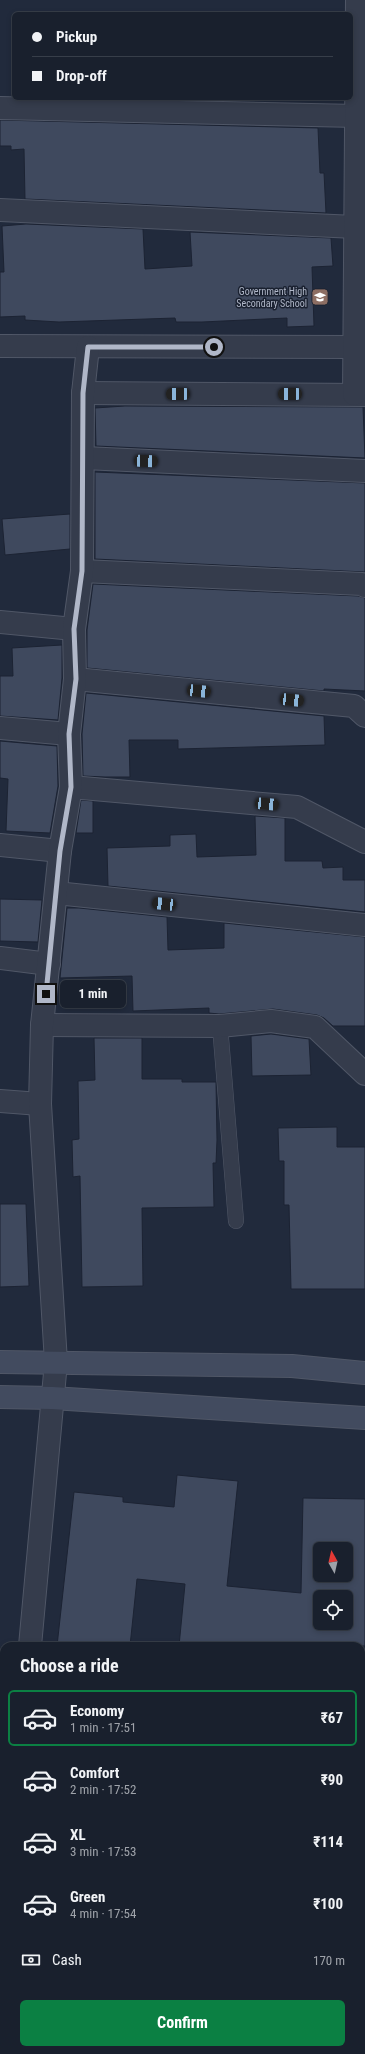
<!DOCTYPE html>
<html lang="en">
<head>
<meta charset="utf-8">
<style>
	:root { --surface:#19202d; --page:#262d39; --text:#f1f3f6; --muted:#9fa3aa; --line:#373e49; --accent:#0b8043 }
	body { margin:0; font-family:"Roboto Condensed",sans-serif; background:var(--page); color:var(--text); height:100vh; display:flex; flex-direction:column; font-size:15px; white-space:nowrap }
	* { box-sizing:border-box; margin:0 }
	p { font-size:13px; color:var(--muted) }
	.icon { flex:none; width:22px; height:22px; fill:none; stroke:currentColor; stroke-width:2; stroke-linecap:round; stroke-linejoin:round }
	.map { position:relative; flex:1; overflow:hidden }
	.panel { position:absolute; left:0px; top:1642px; width:365px; height:412px; display:flex; flex-direction:column; background:var(--surface); border-radius:12px 12px 0 0; box-shadow:0 2px 6px #0003,0 0 0 1px var(--line) }
	.panel>* { flex:none }
	.hud { position:absolute; left:12px; top:12px; width:341px; height:88px; border-radius:6px; box-shadow:0 2px 6px #0003,0 0 0 1px var(--line); display:grid; align-content:center; height:88px; padding:0 20px; background:var(--surface) }
	.needle { width:26px; rotate:352deg }
	.controls { position:absolute; left:313px; top:1542px; display:grid; gap:8px }
	.controls a { display:grid; place-items:center; width:40px; height:40px; border-radius:6px; background:var(--surface); box-shadow:0 2px 6px #0003,0 0 0 1px var(--line); font-size:20px }
	.end { position:absolute; width:18px; height:18px; margin:-9px; border:5px solid #b0b7c8; background:#111; box-shadow:0 0 0 2px #111 }
	.from { border-radius:50% }
	.bubble { position:absolute; height:28px; border-radius:6px; background:var(--surface); box-shadow:0 2px 6px #0003,0 0 0 1px var(--line); font-size:13px; font-weight:700; line-height:28px; text-align:center }
	.car { position:absolute; width:12px; height:24px; margin:-12px -6px; border-radius:5px; box-shadow:0 0 3px 1px #0007; background:linear-gradient(#222 24%,#8ab4d8 0 40%,#222 0 76%,#8ab4d8 0 86%,#222 0) }
	.hud b { display:flex; align-items:center; gap:14px; height:38px; font-size:15px }
	.hud b+b { border-top:1px solid var(--line) }
	.hud i { width:10px; height:10px; background:var(--text) }
	ul { padding:0; list-style:none }
	li { display:flex; align-items:center; gap:12px; height:56px; margin:0 8px 6px; padding:0 12px; border:2px solid transparent; border-radius:6px }
	li div { flex:1 }
	li b { display:block; font-size:15px }
	li em { font-style:normal; font-weight:700 }
	li.on { border-color:var(--accent) }
	li>.icon { width:36px; height:36px; stroke-width:1.5 }
	h2 { padding:0 20px; font-size:18px; line-height:48px }
	.pay { display:flex; align-items:center; gap:10px; height:44px; padding:0 20px; font-size:15px }
	.pay p { margin-inline-start:auto }
	.button { display:flex; gap:8px; margin-top:auto; padding:8px 20px }
	.button a { flex:1; height:46px; border-radius:6px; background:var(--accent); color:#fff; font-size:16px; font-weight:700; line-height:46px; text-align:center }
	.map>svg:first-child { display:block }
</style>
</head>
<body>
<div class="map">
<svg width="365" height="2054" viewBox="0 0 365 2054">
	<rect width="100%" height="100%" fill="#212a3c"/>
	<path fill="#23383d" d="M361,1952H365V2054H230V2050H361Z"/>
	<g fill="#3f495e" stroke="#1c2333" fill-rule="evenodd">
		<path d="M0,120L318,128L320,173H324L326,213L25,199L24,149L11,150V146H0Z"/>
		<path d="M26,224L143,229L145,269L192,266L190,232L331,238L333,266L312,267L314,326L287,327V318L202,322H176L175,318L59,322L25,320V316L0,317V272H4L2,226Z"/>
		<path d="M125,406L363,407L365,458L96,446L95,408Z"/>
		<path d="M95,472L365,483V572L95,559Z"/>
		<path d="M70,514V549L5,555L2,519Z"/>
		<path d="M93,584L358,596L365,598V691L324,689V691L87,668V630Z"/>
		<path d="M62,645V678L58,720L0,716V676H13L12,648Z"/>
		<path d="M86,693L324,716L325,745L178,749V740H129L130,777H105L83,776L82,734Z"/>
		<path d="M0,741L57,746L58,786L50,833L6,831L8,779L0,778Z"/>
		<path d="M81,800L93,801V833H76Z"/>
		<path d="M255,816L285,818V861H322L323,868L343,867V880H365V912L108,886L107,848L170,846V835L196,834L197,857L256,855Z"/>
		<path d="M0,899L42,900L38,942L0,941Z"/>
		<path d="M67,908H79L167,917L168,950L224,948V923L365,937V1026H333L324,1018L317,1015L273,1009L219,1014L209,1013V1008L133,1011L132,976L60,978Z"/>
		<path d="M271,1034L309,1039L311,1075L252,1076L251,1036Z"/>
		<path d="M94,1038H142V1079H182V1082H216L217,1140L216,1163H213L214,1207L142,1208L143,1286L82,1287L80,1176L73,1177L72,1140L79,1139L78,1081L95,1080Z"/>
		<path d="M337,1127V1147H365V1289H291L289,1205H284V1161H279L278,1128Z"/>
		<path d="M0,1204H26L29,1286L0,1287Z"/>
		<path d="M177,1475L238,1481L227,1586L301,1593L303,1498L365,1499V1646H179L185,1584L137,1579L130,1646H57L74,1492L123,1497V1502L174,1507ZM320,1549H346V1575H320ZM320,1597H346V1623H320Z"/>
	</g>
	<g fill="none" stroke-linecap="round" stroke-linejoin="round">
		<g stroke="#505767" stroke-width="16">
			<path id="service" d="M220,1026L236,1221"/>
		</g>
		<g stroke="#505767" stroke-width="24">
			<g id="minor">
				<path d="M0,108L357,116"/>
				<path d="M0,210L355,227"/>
				<path d="M0,346L354,347"/>
				<path d="M83,393L365,395"/>
				<path d="M354,394L357,0"/>
				<path d="M84,458L365,471"/>
				<path d="M82,571L362,584L365,586"/>
				<path d="M0,622L74,629"/>
				<path d="M75,679L354,706L365,716"/>
				<path d="M0,728L69,734"/>
				<path d="M71,787L297,807L365,842"/>
				<path d="M0,845L60,851"/>
				<path d="M56,893L365,925"/>
				<path d="M0,958L49,964"/>
				<path d="M42,1025L220,1026L271,1021L315,1027L365,1074"/>
				<path d="M0,1101L40,1104"/>
				<path d="M30,1646L56,1362L40,1104L42,1025L60,851L71,787L69,734L75,679L74,629L82,571L83,393L88,347"/>
				<path d="M0,1685H4"/>
				<path d="M361,1718H365"/>
				<path d="M361,1934H365"/>
				<path d="M0,1972L4,1929"/>
				<path d="M212,2054L213,2050"/>
			</g>
		</g>
		<g stroke="#505767" stroke-width="24">
			<g id="secondary">
				<path d="M0,1362L292,1366L365,1373"/>
				<path d="M0,1397L52,1398L365,1418"/>
			</g>
		</g>
		<use href="#service" stroke="#353c4c" stroke-width="15"/>
		<use href="#minor" stroke="#353c4c" stroke-width="22"/>
		<use href="#secondary" stroke="#424b5f" stroke-width="22"/>
	</g>
	<g fill="none" stroke-linecap="round" stroke-linejoin="round">
		<path stroke="#b0b7c8" stroke-width="5" d="M46,994L60,851L71,787L69,734L76,679L74,629L82,571L83,393L88,347H214"/>
	</g>
	<defs>
		<g id="school-square" transform="scale(0.9)"><rect x="-9" y="-9" width="18" height="18" rx="4" fill="#8d6e63" stroke="#1a2130"/><path d="M0-5L7-2L0 1L-7-2ZM-4 1L0 2.5L4 1V4Q0 6-4 4Z" fill="#fff"/></g>
	</defs>
	<g fill-rule="evenodd">
		<use href="#school-square" x="320" y="297"/>
	</g>
	<g text-anchor="middle" dominant-baseline="central" stroke-width="3" stroke-linejoin="round" paint-order="stroke">
		<g font-size="10" fill="#b0b7c8" stroke="#1a2130" text-anchor="end">
			<text x="307" y="291">Government High<tspan x="307" dy="12">Secondary School</tspan></text>
		</g>
	</g>
</svg>
<div class="controls">
<a><svg class="needle" viewBox="-14 -14 28 28"><path d="M0-13l5 13h-10z" fill="#e53935"/><path d="M0 13l5-13h-10z" fill="#9fa3aa"/></svg></a>
<a><svg class="icon" aria-label="locate" viewBox="0 0 24 24"><circle cx="12" cy="12" r="6"/><path d="M12 2v4M12 18v4M2 12h4M18 12h4"/></svg></a>
</div>
<i class="end from" style="left:214px;top:347px"></i>
<i class="end" style="left:46px;top:994px"></i>
<div class="bubble" style="left:60px;top:980px;width:66px">1 min</div>
<i class="car" style="left:178px;top:394px;rotate:270deg"></i>
<i class="car" style="left:290px;top:394px;rotate:270deg"></i>
<i class="car" style="left:146px;top:461px;rotate:92deg"></i>
<i class="car" style="left:199px;top:691px;rotate:96deg"></i>
<i class="car" style="left:292px;top:700px;rotate:96deg"></i>
<i class="car" style="left:267px;top:804px;rotate:95deg"></i>
<i class="car" style="left:164px;top:904px;rotate:276deg"></i>
<div class="hud">
<b><i class="from"></i>Pickup</b>
<b><i></i>Drop-off</b>
</div>
<section class="panel">
<h2>Choose a ride</h2>
<ul>
<li class="on"><svg class="icon" aria-label="car" viewBox="0 0 24 24"><path d="M5 17H2v-5l4-1 3-4h7l3 4 3 1v5h-3M9 17h6M6 11h13"/><circle cx="7" cy="17" r="2"/><circle cx="17" cy="17" r="2"/></svg><div><b>Economy</b><p>1 min · 17:51</p></div><em>₹67</em></li>
<li><svg class="icon" aria-label="car" viewBox="0 0 24 24"><path d="M5 17H2v-5l4-1 3-4h7l3 4 3 1v5h-3M9 17h6M6 11h13"/><circle cx="7" cy="17" r="2"/><circle cx="17" cy="17" r="2"/></svg><div><b>Comfort</b><p>2 min · 17:52</p></div><em>₹90</em></li>
<li><svg class="icon" aria-label="car" viewBox="0 0 24 24"><path d="M5 17H2v-5l4-1 3-4h7l3 4 3 1v5h-3M9 17h6M6 11h13"/><circle cx="7" cy="17" r="2"/><circle cx="17" cy="17" r="2"/></svg><div><b>XL</b><p>3 min · 17:53</p></div><em>₹114</em></li>
<li><svg class="icon" aria-label="car" viewBox="0 0 24 24"><path d="M5 17H2v-5l4-1 3-4h7l3 4 3 1v5h-3M9 17h6M6 11h13"/><circle cx="7" cy="17" r="2"/><circle cx="17" cy="17" r="2"/></svg><div><b>Green</b><p>4 min · 17:54</p></div><em>₹100</em></li>
</ul>
<div class="pay"><svg class="icon" aria-label="cash" viewBox="0 0 24 24"><path d="M3 7h18v10H3z"/><circle cx="12" cy="12" r="2"/></svg>Cash<p>170 m</p></div>
<div class="button"><a>Confirm</a></div>
</section>
</div>
</body>
</html>
